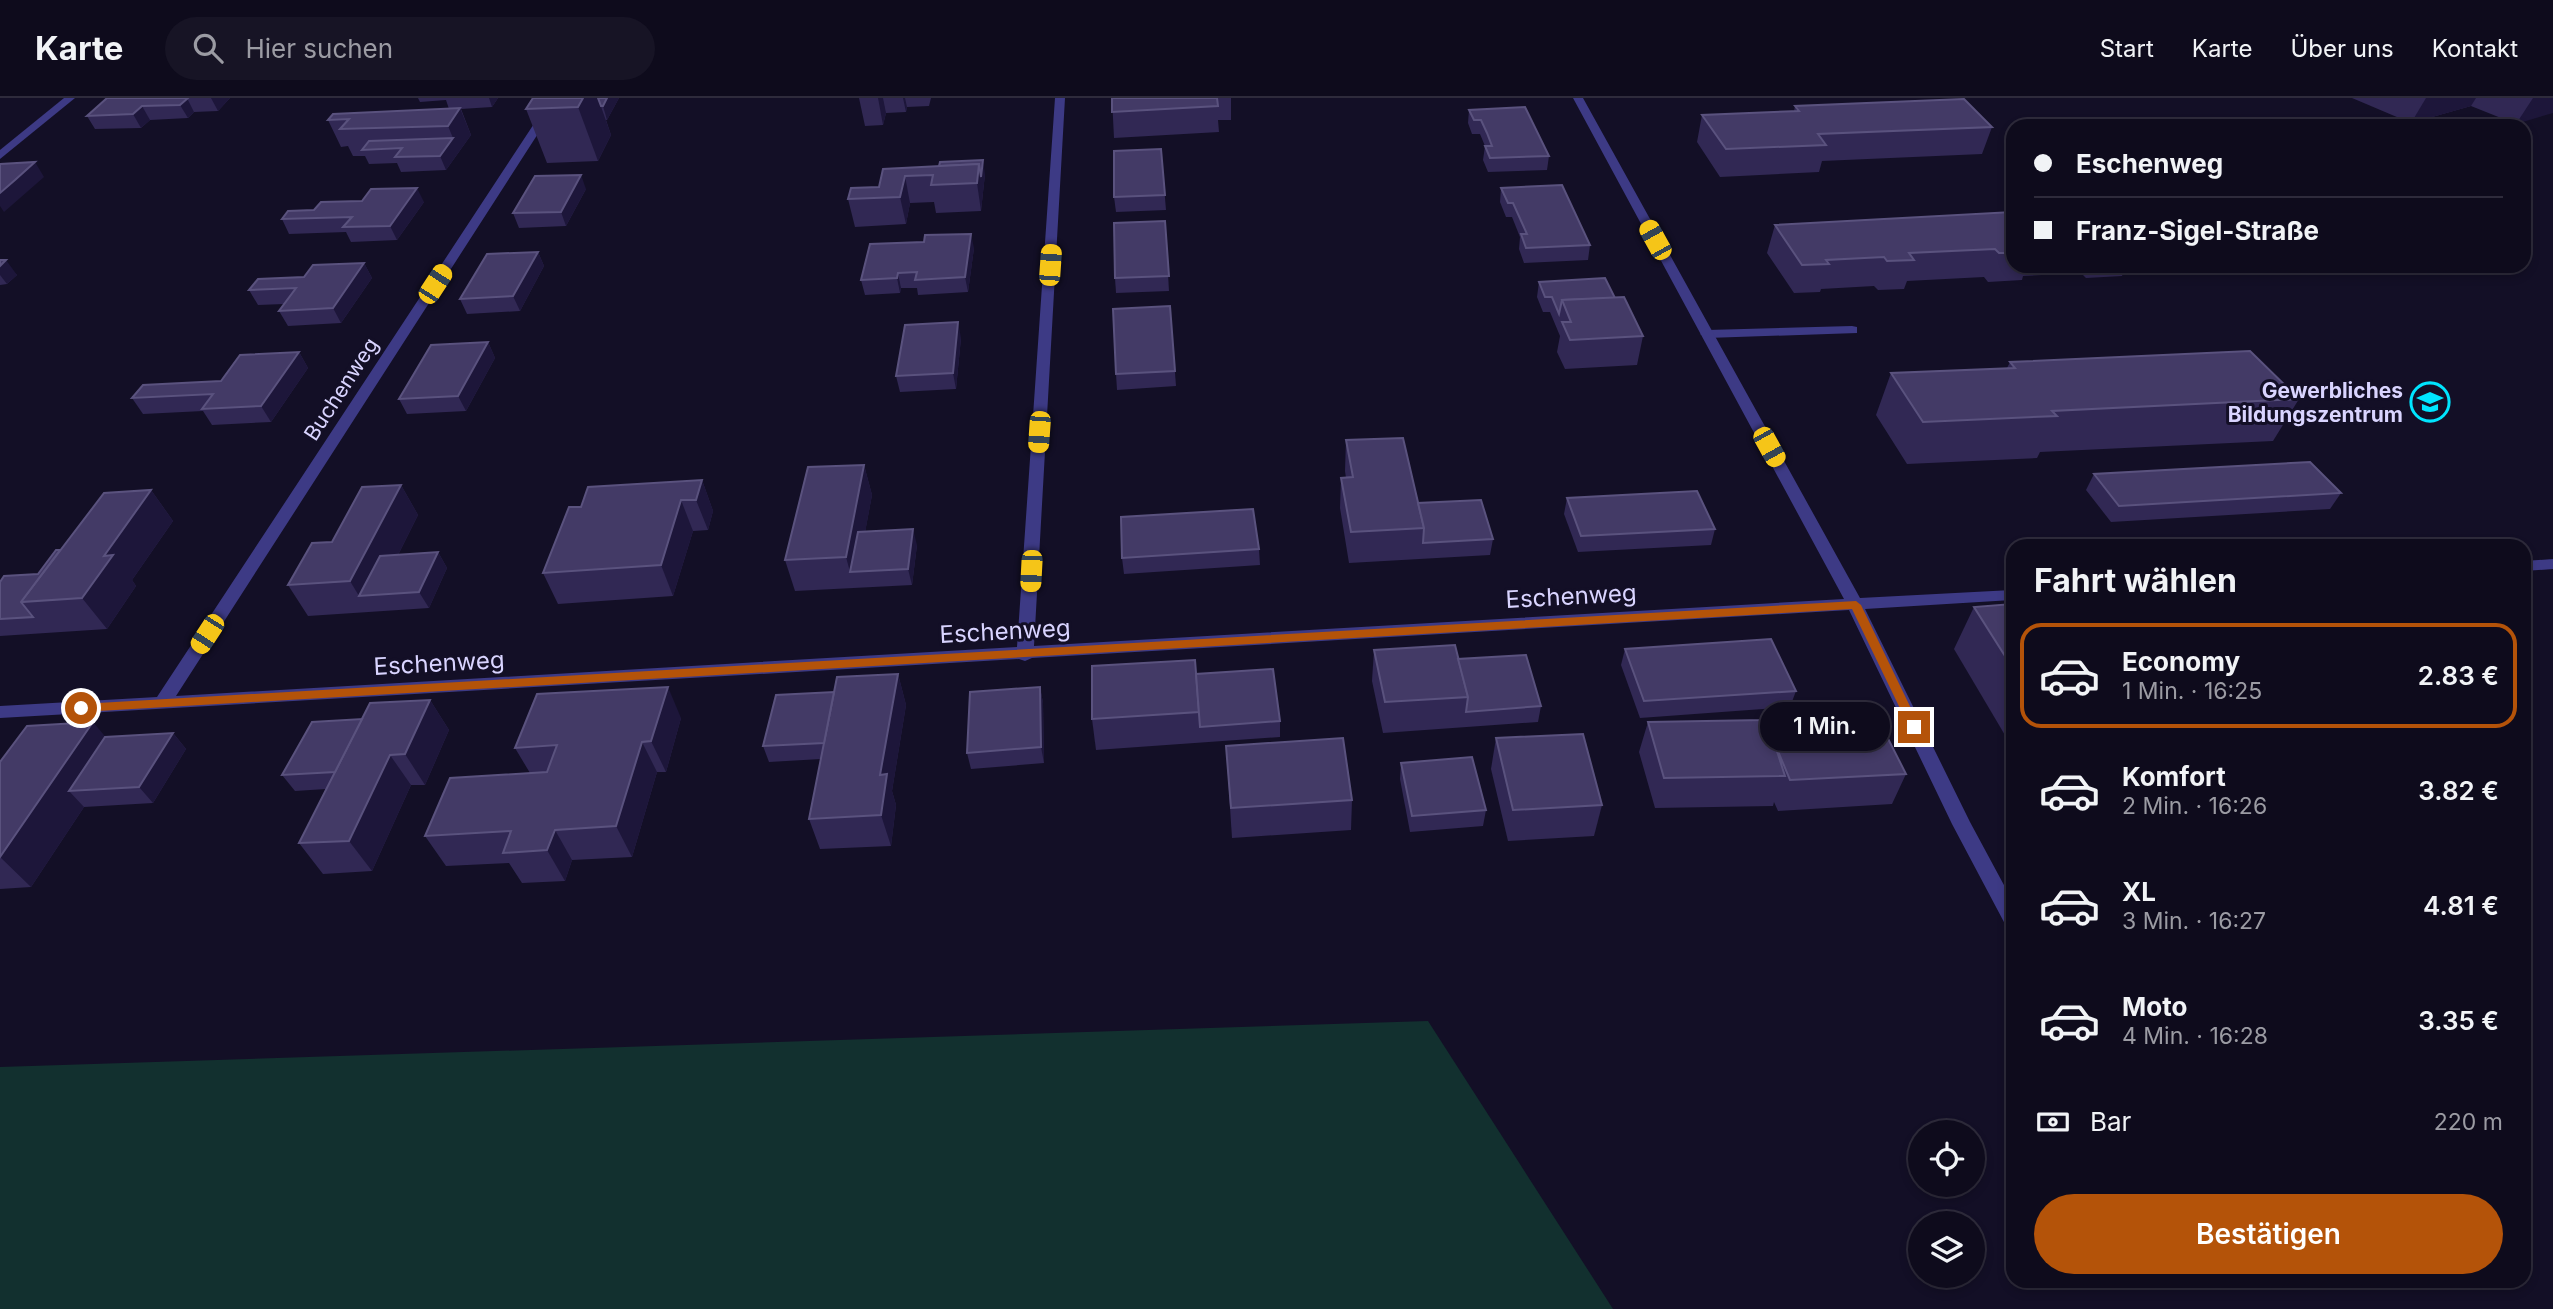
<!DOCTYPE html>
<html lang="de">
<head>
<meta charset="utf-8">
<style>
	:root { --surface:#0e0b1c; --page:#171425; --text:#f1f3f6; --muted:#9b9ba3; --line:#2e2b3b; --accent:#b45309 }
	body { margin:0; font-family:Inter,sans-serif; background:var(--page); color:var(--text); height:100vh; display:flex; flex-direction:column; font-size:26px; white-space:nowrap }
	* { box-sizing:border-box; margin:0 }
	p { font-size:23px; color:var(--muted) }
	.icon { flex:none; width:38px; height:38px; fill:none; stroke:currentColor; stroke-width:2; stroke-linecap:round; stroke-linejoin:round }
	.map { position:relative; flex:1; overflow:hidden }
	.drawer { position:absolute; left:2006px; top:441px; width:525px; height:749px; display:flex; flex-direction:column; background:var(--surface); border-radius:21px; box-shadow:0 4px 10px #0003,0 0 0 2px var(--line) }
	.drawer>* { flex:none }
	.top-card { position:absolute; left:2006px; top:21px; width:525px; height:154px; border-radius:21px; box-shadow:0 4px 10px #0003,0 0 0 2px var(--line); display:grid; align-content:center; height:154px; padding:0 28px; background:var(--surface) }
	.fabs { position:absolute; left:1908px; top:1022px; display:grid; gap:14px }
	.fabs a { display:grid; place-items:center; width:77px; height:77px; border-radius:50%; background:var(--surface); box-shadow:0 4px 10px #0003,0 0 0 2px var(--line); font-size:35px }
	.end { position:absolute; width:32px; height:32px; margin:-16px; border:9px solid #b45309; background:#fff; box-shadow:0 0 0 4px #fff }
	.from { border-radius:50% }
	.bubble { position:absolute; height:49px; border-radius:24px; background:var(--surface); box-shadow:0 4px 10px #0003,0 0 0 2px var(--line); font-size:23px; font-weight:600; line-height:49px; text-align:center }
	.car { position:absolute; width:21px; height:42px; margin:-21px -10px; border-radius:9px; box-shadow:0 0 5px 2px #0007; background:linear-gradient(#f5c518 24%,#345 0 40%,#f5c518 0 76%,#345 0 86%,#f5c518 0) }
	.top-card b { display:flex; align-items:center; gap:24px; height:66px; font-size:26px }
	.top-card b+b { border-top:2px solid var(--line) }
	.top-card i { width:18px; height:18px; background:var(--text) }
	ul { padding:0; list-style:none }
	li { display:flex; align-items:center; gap:21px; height:105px; margin:0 14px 10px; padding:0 14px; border:4px solid transparent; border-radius:21px }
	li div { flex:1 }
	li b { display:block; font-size:26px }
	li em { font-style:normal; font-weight:600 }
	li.active { border-color:var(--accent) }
	li>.icon { width:63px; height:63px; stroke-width:1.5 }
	h2 { padding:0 28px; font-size:32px; line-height:84px }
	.pay { display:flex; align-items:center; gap:18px; height:77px; padding:0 28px; font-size:26px }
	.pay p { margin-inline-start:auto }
	.primary-button { display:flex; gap:14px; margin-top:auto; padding:14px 28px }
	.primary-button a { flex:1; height:80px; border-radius:42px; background:var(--accent); color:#fff; font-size:28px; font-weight:600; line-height:80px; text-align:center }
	header { display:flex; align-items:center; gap:42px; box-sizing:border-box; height:98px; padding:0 35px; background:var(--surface); border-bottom:2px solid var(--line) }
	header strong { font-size:33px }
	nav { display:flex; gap:38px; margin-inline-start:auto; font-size:24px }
	.search { width:490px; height:63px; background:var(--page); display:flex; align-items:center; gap:18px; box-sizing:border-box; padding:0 24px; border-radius:38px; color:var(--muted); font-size:26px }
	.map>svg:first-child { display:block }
</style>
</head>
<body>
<header>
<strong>Karte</strong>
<div class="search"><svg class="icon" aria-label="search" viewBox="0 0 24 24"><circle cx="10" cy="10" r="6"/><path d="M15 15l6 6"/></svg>Hier suchen</div>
<nav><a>Start</a><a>Karte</a><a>Über uns</a><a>Kontakt</a></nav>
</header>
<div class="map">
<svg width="2553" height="1211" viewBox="0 0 2553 1211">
	<rect width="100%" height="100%" fill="#130f26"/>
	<path fill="#12302f" d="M1428,923L1613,1211H0V969Z"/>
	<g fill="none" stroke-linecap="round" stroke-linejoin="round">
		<path fill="#3d3a85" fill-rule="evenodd" d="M1852,228L1857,229V235L1707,240L1700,236L1707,232Z"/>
		<g fill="#3d3a85" fill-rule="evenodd">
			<path d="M64,0H75L0,61V52Z"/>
			<path d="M551,0H561L176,598L1017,549L1055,0H1065L1034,548L1844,501L1573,0H1583L1860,500L2012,492V502L1865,511L1970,724L2012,802V828L2005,826L1952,726L1849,512L1032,560L1025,563L1019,561L0,620V608L157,599Z"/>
			<path d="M2553,461V471L2524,473V463Z"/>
		</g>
	</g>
	<g fill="#312854">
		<path d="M107,0H230L218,13L194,14L188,20L150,22L141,30L95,31L87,18Z"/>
		<path d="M418,0H498L492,9L461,11L471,37L446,72L401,74L397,65L369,66L365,58H353L348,48L341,49L328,22L449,11L446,2L420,4Z"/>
		<path d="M532,0H619L607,22H606L611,37L598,63L547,65L526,11Z"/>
		<path d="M859,0H931L929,8L907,9L906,14L886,15L883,27L865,28Z"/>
		<path d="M1112,0H1231V22H1218L1219,34L1114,40Z"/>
		<path d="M2352,0H2553L2516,26L2471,8L2411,25Z"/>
		<path d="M1795,8L1992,29L1982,56L1822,63L1819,74L1720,79L1697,44L1702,17L1794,13Z"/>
		<path d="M1469,12L1549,58L1547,72L1488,74L1483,62L1485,48L1480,36H1472L1468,25Z"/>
		<path d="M1161,51L1166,112L1116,114L1114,99Z"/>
		<path d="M883,71L985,76L981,113L936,115L934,104L910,105L906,126L855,129L848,101L879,89Z"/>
		<path d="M1501,90L1590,147L1588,162L1524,165L1519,151L1520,139L1512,119H1506L1500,104Z"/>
		<path d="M586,91L566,128L519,130L513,115Z"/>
		<path d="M424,104L397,142L351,144L346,134L289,136L282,121L314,112Z"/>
		<path d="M2012,114V168H2126L2122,178L2086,180L2081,175L2023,178L2022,182L1988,184L1984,179L1907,183L1904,191L1878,192L1874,188L1821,191L1820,194L1794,195L1767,155L1775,127Z"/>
		<path d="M1165,123L1169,193L1116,195L1115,180Z"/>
		<path d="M974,150L968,194L918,197L917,190H901L900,195L865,197L861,182Z"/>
		<path d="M538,154L544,168L520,213L467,216L460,201Z"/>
		<path d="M0,162L17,177L7,186L0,187Z"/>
		<path d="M364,165L372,180L341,225L288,228L279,213L284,206L258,207L249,192Z"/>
		<path d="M1539,184L1615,200L1643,238L1637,267L1565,271L1557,254L1560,238L1550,214H1543L1537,199Z"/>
		<path d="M1170,208L1176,288L1117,292L1116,276Z"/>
		<path d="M961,240L956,291L900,294L896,278Z"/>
		<path d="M488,244L495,260L466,313L407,316L399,301Z"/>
		<path d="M299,254L308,270L271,324L212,327L203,313L143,316L132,300L221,283Z"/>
		<path d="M2010,264L2299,301L2273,343L2040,354L2037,360L1907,366L1876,317L1891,275L2007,270Z"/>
		<path d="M1346,342L1418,405L1493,441L1490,457L1349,465L1340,410L1341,380H1346L1345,373Z"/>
		<path d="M864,367L872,397L865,434L917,447L912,487L795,493L785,462Z"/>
		<path d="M2094,376L2341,395L2330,411L2111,424L2086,392Z"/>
		<path d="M702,382L713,413L708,432L693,433L673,498L558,506L543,475L581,409Z"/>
		<path d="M401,387L418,417L398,457L438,454L447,470L429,510L308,518L288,487L332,444Z"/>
		<path d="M151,392L173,423L132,482L136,488L107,531L0,538V484L38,476L60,452Z"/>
		<path d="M1567,400L1715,431L1711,447L1578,454L1564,416Z"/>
		<path d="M1259,451L1260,467L1124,476L1122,460Z"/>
		<path d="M2012,506V649L1954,551L1974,509Z"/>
		<path d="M1625,551L1796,593L1790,609L1640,620L1621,567Z"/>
		<path d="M1374,552L1458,561L1541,608L1538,624L1383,635L1372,583Z"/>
		<path d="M898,576L906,607L892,693L896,707L891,748L820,751L809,721L821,661L769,664L763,648L834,594Z"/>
		<path d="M1196,576L1280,623V639L1096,652L1092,621Z"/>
		<path d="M1040,589L1043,605L1044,665L971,671L967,655Z"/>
		<path d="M430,602L449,632L425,687H411L372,773L323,776L299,745L326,691L295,693L282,677L362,621Z"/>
		<path d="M681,620L666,674H657L632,759L572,762L565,783L522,785L509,765L446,768L425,738L530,675L515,650Z"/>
		<path d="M1648,624L1906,676L1892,706L1778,713L1774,704L1773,708L1655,710L1639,654Z"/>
		<path d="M173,635L186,651L153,705L84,709L31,789L0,791V664L105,639Z"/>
		<path d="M1496,640L1602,707L1594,738L1508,743L1491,671Z"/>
		<path d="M1226,648L1352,702L1351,732L1232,740Z"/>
		<path d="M1401,665L1486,712L1483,728L1410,734L1400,681Z"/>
	</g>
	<g fill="#1d163a">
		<path d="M187,0L194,14L188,20L180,7Z"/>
		<path d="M211,0H230L218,13Z"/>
		<path d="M489,0H498L492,9Z"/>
		<path d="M583,0H598L611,37L598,63L578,9Z"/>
		<path d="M607,0H619L607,22L603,8Z"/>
		<path d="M878,0H883L886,15L883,27Z"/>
		<path d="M903,0H905L907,9L906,14Z"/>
		<path d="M2426,0H2476L2471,8L2411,25Z"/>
		<path d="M2533,0H2553V15L2516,26Z"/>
		<path d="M142,8L150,22L141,30L133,16Z"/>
		<path d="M460,10L471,37L446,72L440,58L453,40L448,28Z"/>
		<path d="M983,62L985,76L981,113L977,85L979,66Z"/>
		<path d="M35,64L44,79L4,114L0,108V95Z"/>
		<path d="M581,77L586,91L566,128L561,114Z"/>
		<path d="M905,78L910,105L906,126L900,99Z"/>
		<path d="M417,90L424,104L397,142L390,128Z"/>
		<path d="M971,136L974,150L968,194L965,179Z"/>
		<path d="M538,154L544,168L520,213L513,198Z"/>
		<path d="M6,162L17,177L7,186L0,177V168Z"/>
		<path d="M364,165L372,180L341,225L333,210Z"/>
		<path d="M898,175L901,190L900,195L897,180Z"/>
		<path d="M958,224L961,240L956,291L953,275Z"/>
		<path d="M488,244L495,260L466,313L458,298Z"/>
		<path d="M299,254L308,270L271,324L261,308Z"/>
		<path d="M864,367L872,397L858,473L850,474L846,459Z"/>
		<path d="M702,382L713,413L708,432L696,402Z"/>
		<path d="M401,387L418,417L378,497L359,498L350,483Z"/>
		<path d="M151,392L173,423L132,482L136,488L107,531L82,500L104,458Z"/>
		<path d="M681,402L693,433L673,498L661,467Z"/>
		<path d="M913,431L917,447L912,487L908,471Z"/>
		<path d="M438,454L447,470L429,510L419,494Z"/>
		<path d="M898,576L906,607L892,693L896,707L891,748L881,717L880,677Z"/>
		<path d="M668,589L681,620L666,674L651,643Z"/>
		<path d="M1040,589L1043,605L1044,665L1041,649Z"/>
		<path d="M430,602L449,632L425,687L405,656Z"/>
		<path d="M93,624L119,655L69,693L84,709L31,789L0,759Z"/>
		<path d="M173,635L186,651L153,705L139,689Z"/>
		<path d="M642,644L657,674L632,759L616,728Z"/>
		<path d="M390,657L411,687L372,773L349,743Z"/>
		<path d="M555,732L572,762L565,783L547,752Z"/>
	</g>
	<g fill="#433a66" stroke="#5a527e" stroke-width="2">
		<path d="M107,0H188L180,7L142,8L133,16L87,18Z"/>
		<path d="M533,0H583L578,9L526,11Z"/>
		<path d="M598,0H607L603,8H601Z"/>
		<path d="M1112,0H1217L1218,8L1112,14Z"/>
		<path d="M1964,1L1992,29L1818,36L1826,47L1726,51L1702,17L1799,13L1795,8Z"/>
		<path d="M1525,9L1549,58L1490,60L1485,48H1492L1487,35L1481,22H1474L1469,12Z"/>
		<path d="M460,10L448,28L340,31L349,21L328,22L333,16Z"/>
		<path d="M453,40L440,58L395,59L402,50L362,52L369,43Z"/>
		<path d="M1161,51L1165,97L1114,99V53Z"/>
		<path d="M983,62L981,79L979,66L939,68L940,64Z"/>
		<path d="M35,64L15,82L0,95V66Z"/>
		<path d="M979,66L977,85L931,87L933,77L905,78L900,99L848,101L851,90L879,89L883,71Z"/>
		<path d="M581,77L561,114L513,115L535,78Z"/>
		<path d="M1562,87L1590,147L1526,150L1521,136H1527L1513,105H1508L1501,90Z"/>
		<path d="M417,90L390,128L343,129L352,119L282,121L288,113L314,112L321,104L362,103L371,91Z"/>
		<path d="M2012,114V155H1999L1995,151L1909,155L1914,162L1887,163L1884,159L1826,162L1829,166L1802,167L1775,127Z"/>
		<path d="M1165,123L1169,178L1115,180L1114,125Z"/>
		<path d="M971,136L965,179L915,182L917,174L898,175L897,180L861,182L870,146L924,144L925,137Z"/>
		<path d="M538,154L513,198L460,201L487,156Z"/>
		<path d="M0,162H6L0,168Z"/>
		<path d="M364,165L333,210L279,213L296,190L249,192L258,181L304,179L313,167Z"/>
		<path d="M1605,180L1615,200L1562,202L1559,216L1552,199H1545L1539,184Z"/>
		<path d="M1624,199L1643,238L1570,242L1562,224H1571L1562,202Z"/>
		<path d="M1170,208L1175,273L1116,276L1113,211Z"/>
		<path d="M958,224L953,275L896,278L905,227Z"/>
		<path d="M488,244L458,298L399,301L431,247Z"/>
		<path d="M2250,253L2299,301L2052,313L2057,318L1923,324L1891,275L2015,270L2010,264Z"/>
		<path d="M299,254L261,308L202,311L213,296L132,300L143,287L221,283L240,257Z"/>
		<path d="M1403,340L1424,430L1351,434L1341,380L1353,379L1346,342Z"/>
		<path d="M2310,364L2341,395L2119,408L2094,376Z"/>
		<path d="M864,367L846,459L785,462L808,369Z"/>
		<path d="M702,382L696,402H681L661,467L543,475L569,409H581L588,389Z"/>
		<path d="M401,387L350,483L288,487L312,445L332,444L362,389Z"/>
		<path d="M151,392L104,458L113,457L82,500L21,504L104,395Z"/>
		<path d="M1697,393L1715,431L1581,438L1567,400Z"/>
		<path d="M1481,402L1493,441L1423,445L1424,430L1418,405Z"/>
		<path d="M1253,411L1259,451L1122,460L1121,419Z"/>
		<path d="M913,431L908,471L850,474L858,434Z"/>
		<path d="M56,452H60L21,504L33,519L0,521V484L4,478L38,476Z"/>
		<path d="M438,454L419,494L359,498L380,458Z"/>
		<path d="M2012,506V569L1974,509Z"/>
		<path d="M1771,541L1796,593L1644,603L1625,551Z"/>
		<path d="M1455,547L1468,599L1385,604L1374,552Z"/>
		<path d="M1526,557L1541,608L1466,614L1468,599L1458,561Z"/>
		<path d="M1195,562L1199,614L1092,621V568Z"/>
		<path d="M1273,571L1280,623L1200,629L1196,576Z"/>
		<path d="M898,576L880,677L887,676L881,717L809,721L837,579Z"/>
		<path d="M668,589L651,643L642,644L616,728L555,732L547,752L503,755L511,733L425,738L450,680L547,674L557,647L515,650L537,596Z"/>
		<path d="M1040,589L1041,649L967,655L970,594Z"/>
		<path d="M834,594L824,645L763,648L776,597Z"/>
		<path d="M430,602L405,656L390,657L349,743L299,745L370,605Z"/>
		<path d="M1875,615L1906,676L1790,682L1773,641L1785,678L1664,680L1648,624L1765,622Z"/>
		<path d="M362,621L335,674L282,677L312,624Z"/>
		<path d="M93,624L0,759V664L27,628Z"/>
		<path d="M173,635L139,689L69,693L105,639Z"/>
		<path d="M1583,636L1602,707L1513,712L1496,640Z"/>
		<path d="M1343,640L1352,702L1231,710L1226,648Z"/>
		<path d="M1472,659L1486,712L1412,718L1401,665Z"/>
	</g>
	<path fill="#b45309" d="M1856,503L1861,507L1920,629L1918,632L1909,629L1852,511L81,614L75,610L81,606Z"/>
	<defs>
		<g id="school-ring" transform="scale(2.0125)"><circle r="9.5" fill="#130f26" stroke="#00e5ff" stroke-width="1.5"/><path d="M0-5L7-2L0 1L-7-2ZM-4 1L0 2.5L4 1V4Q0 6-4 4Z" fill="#00e5ff"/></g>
	</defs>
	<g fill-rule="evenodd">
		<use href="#school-ring" x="2430" y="304"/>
	</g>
	<g text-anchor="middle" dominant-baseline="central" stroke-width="6" stroke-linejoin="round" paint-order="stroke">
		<g font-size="21" fill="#d9d4ff" stroke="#130f26">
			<text transform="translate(341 291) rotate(-57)">Buchenweg</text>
		</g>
		<g font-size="21" font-weight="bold" fill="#d9d4ff" stroke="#130f26" text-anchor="end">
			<text x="2403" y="292">Gewerbliches<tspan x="2403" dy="24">Bildungszentrum</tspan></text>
		</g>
		<g font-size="24" fill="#d9d4ff" stroke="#130f26">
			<text transform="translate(1571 498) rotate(-3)">Eschenweg</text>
			<text transform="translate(1005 533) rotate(-3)">Eschenweg</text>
			<text transform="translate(439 565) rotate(-3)">Eschenweg</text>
		</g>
	</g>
</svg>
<div class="fabs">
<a><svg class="icon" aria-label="locate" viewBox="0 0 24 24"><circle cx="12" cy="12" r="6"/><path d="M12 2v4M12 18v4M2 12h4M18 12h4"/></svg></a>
<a><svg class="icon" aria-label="layers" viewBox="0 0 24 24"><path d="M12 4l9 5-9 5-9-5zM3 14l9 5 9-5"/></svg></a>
</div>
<i class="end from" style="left:81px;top:610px"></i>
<i class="end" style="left:1914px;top:629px"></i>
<div class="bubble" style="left:1760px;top:604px;width:130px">1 Min.</div>
<i class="car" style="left:1655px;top:142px;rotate:331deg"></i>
<i class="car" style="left:1050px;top:167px;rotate:4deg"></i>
<i class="car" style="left:435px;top:186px;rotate:33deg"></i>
<i class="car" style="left:1039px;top:334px;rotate:184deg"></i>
<i class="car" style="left:1769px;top:349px;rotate:151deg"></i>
<i class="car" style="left:1031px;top:473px;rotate:183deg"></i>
<i class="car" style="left:207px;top:536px;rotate:213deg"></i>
<div class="top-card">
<b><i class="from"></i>Eschenweg</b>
<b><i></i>Franz-Sigel-Straße</b>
</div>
<section class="drawer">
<h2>Fahrt wählen</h2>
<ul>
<li class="active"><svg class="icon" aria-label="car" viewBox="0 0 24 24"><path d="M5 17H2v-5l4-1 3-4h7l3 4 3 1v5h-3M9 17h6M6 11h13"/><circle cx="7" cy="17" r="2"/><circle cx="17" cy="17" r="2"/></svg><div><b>Economy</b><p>1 Min. · 16:25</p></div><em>2.83 €</em></li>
<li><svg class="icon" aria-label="car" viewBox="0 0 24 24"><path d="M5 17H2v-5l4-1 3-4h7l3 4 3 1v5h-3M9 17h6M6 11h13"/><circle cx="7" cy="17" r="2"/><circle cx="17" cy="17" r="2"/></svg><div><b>Komfort</b><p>2 Min. · 16:26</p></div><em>3.82 €</em></li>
<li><svg class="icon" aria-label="car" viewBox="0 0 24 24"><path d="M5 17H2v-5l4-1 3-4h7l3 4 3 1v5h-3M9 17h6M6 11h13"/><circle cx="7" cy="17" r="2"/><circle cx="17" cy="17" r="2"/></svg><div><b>XL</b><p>3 Min. · 16:27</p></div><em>4.81 €</em></li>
<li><svg class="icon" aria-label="car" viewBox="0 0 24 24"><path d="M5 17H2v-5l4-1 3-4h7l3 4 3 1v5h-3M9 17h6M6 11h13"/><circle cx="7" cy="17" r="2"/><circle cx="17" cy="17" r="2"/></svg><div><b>Moto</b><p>4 Min. · 16:28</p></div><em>3.35 €</em></li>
</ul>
<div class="pay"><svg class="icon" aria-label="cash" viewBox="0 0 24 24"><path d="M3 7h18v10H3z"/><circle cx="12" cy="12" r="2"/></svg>Bar<p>220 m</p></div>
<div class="primary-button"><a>Bestätigen</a></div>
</section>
</div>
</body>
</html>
